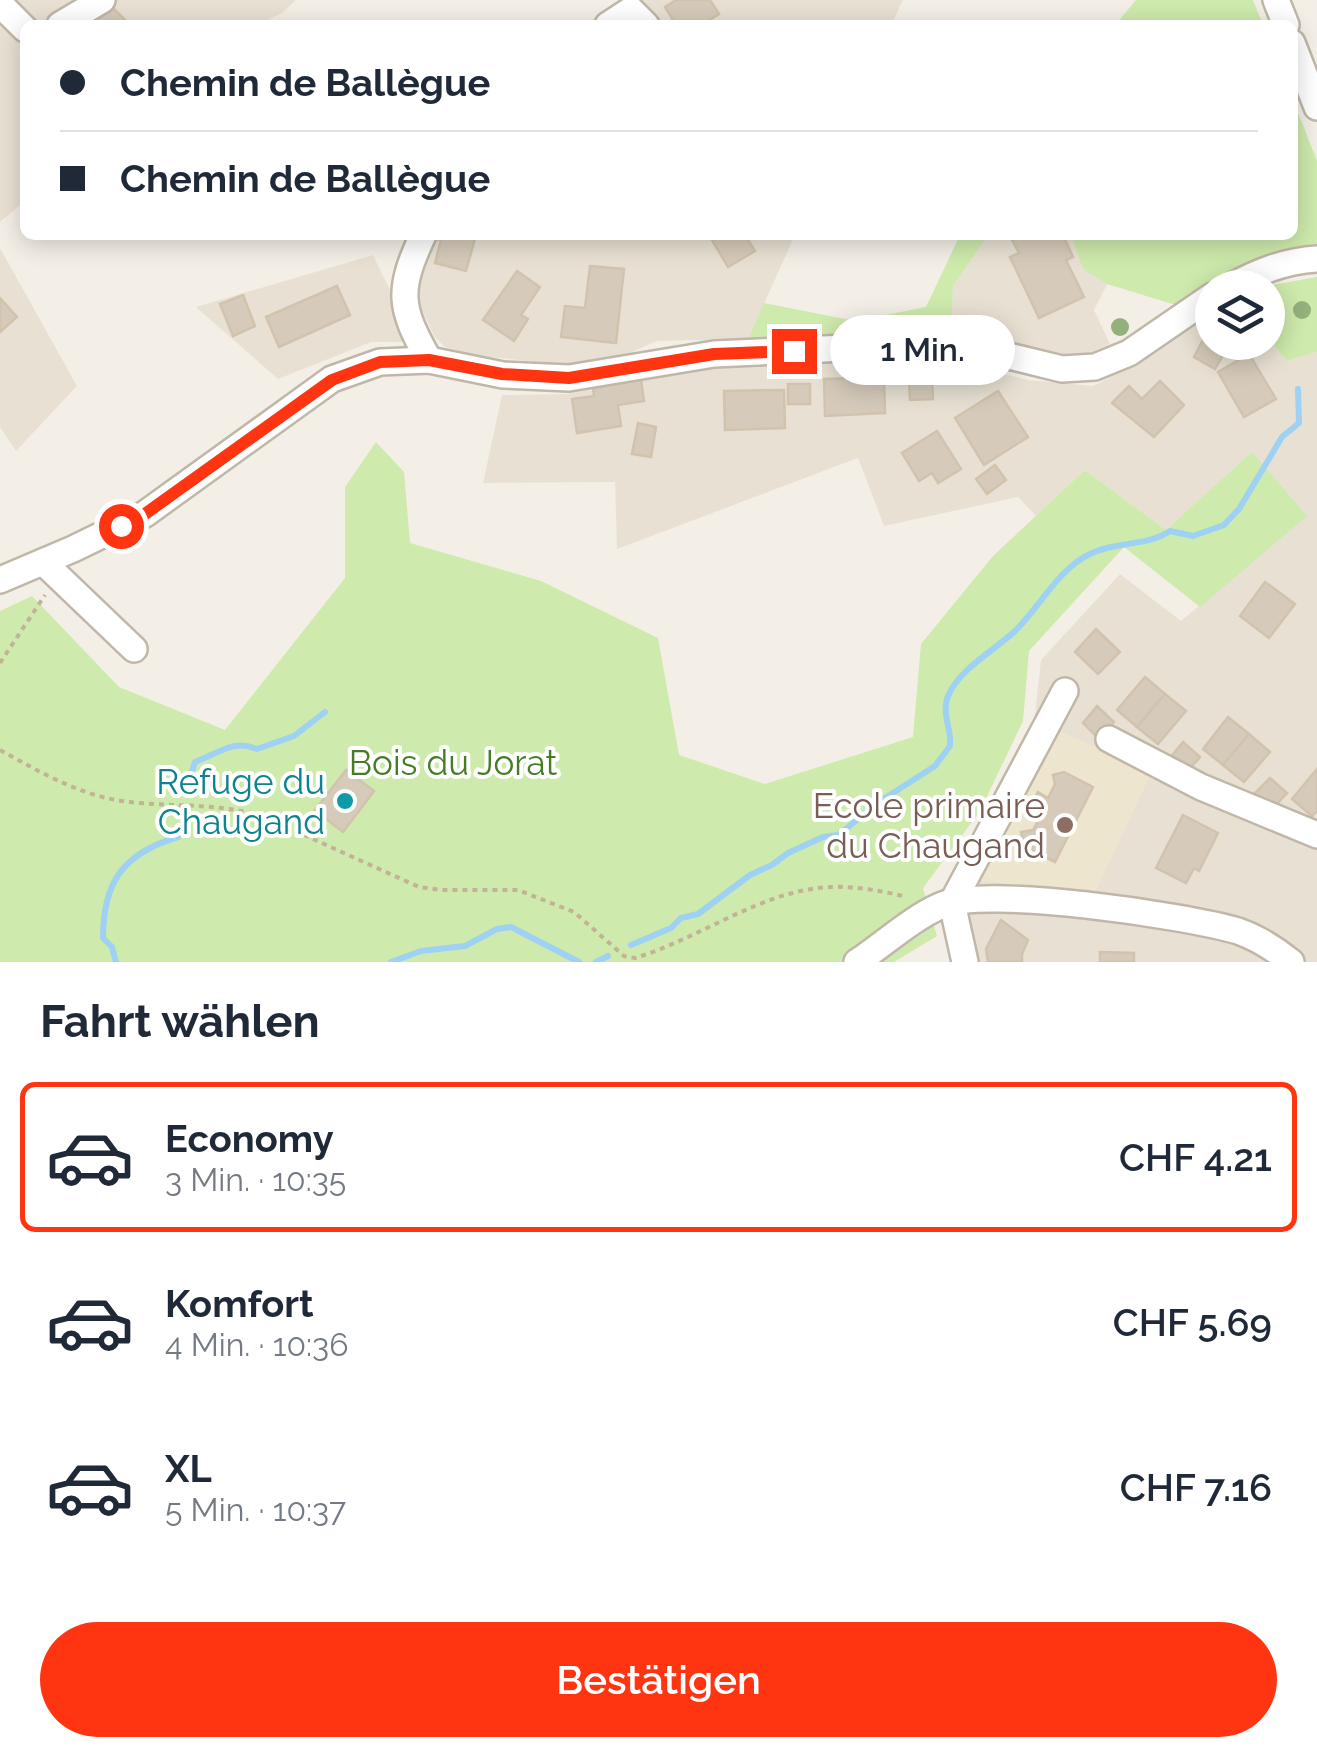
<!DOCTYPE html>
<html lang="de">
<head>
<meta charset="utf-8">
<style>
	:root { --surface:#fff; --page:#f6f6f7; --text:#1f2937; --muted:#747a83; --line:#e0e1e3; --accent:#ff3411 }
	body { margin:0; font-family:Raleway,sans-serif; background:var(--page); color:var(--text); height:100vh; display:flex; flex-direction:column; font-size:38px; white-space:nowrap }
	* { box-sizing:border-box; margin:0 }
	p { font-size:32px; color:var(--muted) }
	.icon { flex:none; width:55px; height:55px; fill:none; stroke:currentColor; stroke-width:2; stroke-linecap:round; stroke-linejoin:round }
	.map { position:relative; height:962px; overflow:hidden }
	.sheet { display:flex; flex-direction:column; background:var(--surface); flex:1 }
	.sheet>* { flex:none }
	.hud { position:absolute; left:20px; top:20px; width:1278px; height:220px; border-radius:15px; box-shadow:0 5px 25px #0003; display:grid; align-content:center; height:220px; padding:0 40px; background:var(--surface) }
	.controls { position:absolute; left:1195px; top:270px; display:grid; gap:20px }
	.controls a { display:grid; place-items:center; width:90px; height:90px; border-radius:50%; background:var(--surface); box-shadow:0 5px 25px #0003; font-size:50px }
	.end { position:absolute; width:45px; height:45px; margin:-22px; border:12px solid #ff3411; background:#fff; box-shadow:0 0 0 5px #fff }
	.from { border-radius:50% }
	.bubble { position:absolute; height:70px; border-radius:35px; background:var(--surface); box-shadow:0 5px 25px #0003; font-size:32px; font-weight:600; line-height:70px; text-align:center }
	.hud b { display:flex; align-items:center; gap:35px; height:95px; font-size:38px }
	.hud b+b { border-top:2px solid var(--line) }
	.hud i { width:25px; height:25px; background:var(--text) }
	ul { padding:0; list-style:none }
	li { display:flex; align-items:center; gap:30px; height:150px; margin:0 20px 15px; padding:0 20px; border:5px solid transparent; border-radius:15px }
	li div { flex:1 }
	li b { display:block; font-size:38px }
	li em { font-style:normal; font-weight:600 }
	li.current { border-color:var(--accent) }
	li>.icon { width:90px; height:90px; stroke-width:1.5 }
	h2 { padding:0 40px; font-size:45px; line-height:120px }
	.button { display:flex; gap:20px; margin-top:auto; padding:20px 40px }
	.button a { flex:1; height:115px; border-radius:60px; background:var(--accent); color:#fff; font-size:40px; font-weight:600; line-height:115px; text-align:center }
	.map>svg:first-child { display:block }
</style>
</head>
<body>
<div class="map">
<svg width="1317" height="962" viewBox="0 0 1317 962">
	<rect width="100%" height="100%" fill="#f4efe6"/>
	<g fill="#e8e1d3">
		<path d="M0,0H296L282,13L256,25H25V201L0,222Z"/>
		<path d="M633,0H903L891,25H597Z"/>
		<path d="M431,235H795L748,339L657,341L618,358L564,365L473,355L445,347L434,336L412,289Z"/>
		<path d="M988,235H1089L1107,285L1094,310L1110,344L1088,354L1057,356L951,331L953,286Z"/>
		<path d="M0,248L77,386L16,451L0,427Z"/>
		<path d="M373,255L394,298L408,342H371L278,379L196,307Z"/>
		<path d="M1212,309V342H1268V338L1287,361L1317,352V962H960L952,925L1034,724L1041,660L1120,574L1181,621L1306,516L1252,453L1166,530L1085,470L1036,516L1018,497L884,526L858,458L617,549L615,482L483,483L502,395L567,394L709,368L913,358L965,365L1029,380L1093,386L1137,364Z"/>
	</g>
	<path fill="#eee5cf" d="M1051,728L1152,771L1093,897L976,879Z"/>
	<g fill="#ceeaac">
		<path d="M1136,0H1253L1263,25H1115Z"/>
		<path d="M1293,100L1317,161V245L1284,250L1179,306L1107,284L1083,269L1071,235H1292Z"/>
		<path d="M960,235H992L986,238L953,286L951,331L748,339L764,303L855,321L926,307Z"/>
		<path d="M1317,277V352L1287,361L1268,338V288L1260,287Z"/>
		<path d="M376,442L404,472L410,543L541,581L658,638L679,755L765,784L913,737L921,644L993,556L1085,470L1166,530L1252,452L1307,516L1200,607L1124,547L1029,651L1023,721L980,811L923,888L937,936L894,962H0V611L32,596L119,687L225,730L345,578V487Z"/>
	</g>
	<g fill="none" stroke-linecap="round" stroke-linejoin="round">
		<g stroke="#9ed1f4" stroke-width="6">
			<path d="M190,777L195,762C219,753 233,739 257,749L294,736L325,712"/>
			<path d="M631,945L671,928L681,918L698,914L750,875L772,865L788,853L823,837L838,835L882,800L935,766L950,746C952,728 940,712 949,694C961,668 995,650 1015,631C1040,607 1058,569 1090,554C1116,541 1146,547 1170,531L1193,536L1224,525L1239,509L1282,437L1299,423L1298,389"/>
			<path d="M116,962L112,947L103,938C103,881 124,853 178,837"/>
			<path d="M391,962L421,951L465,946L497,929L511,927L579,962"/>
			<path d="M596,962L608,956"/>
		</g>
	</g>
	<g fill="#d6cbba" stroke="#d1c3ad" stroke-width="2.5">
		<path d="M676,0H710L719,14L701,25H676L665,7Z"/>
		<path d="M109,4L130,25H88Z"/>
		<path d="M434,235H476L466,271L435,263L441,240L433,238Z"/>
		<path d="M709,235H745L755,251L728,267Z"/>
		<path d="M1017,235H1063L1073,257L1066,260L1084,297L1039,318L1010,257L1019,253L1011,238Z"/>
		<path d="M590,266L624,269L616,343L561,337L565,306L585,308Z"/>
		<path d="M517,271L540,287L521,315L528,319L514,341L483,320Z"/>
		<path d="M337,286L350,315L279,347L266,317Z"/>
		<path d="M243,295L255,326L233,336L220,304Z"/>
		<path d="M0,298L17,317L0,332Z"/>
		<path d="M1204,338L1226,350L1215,369L1194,357Z"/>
		<path d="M1249,354L1276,399L1244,417L1218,372Z"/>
		<path d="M884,377L885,413L825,416L824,379Z"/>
		<path d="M932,379L933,399L910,400L909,380Z"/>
		<path d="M641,380L644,401L618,405L621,426L577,433L572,399L594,396L593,387Z"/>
		<path d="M1160,381L1184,405L1154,437L1112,403L1129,386L1142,399Z"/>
		<rect x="788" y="384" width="22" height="20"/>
		<path d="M784,390L785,428L725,430L724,391Z"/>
		<path d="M998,391L1028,437L984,465L955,418Z"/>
		<path d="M638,423L656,427L651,457L632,454Z"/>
		<path d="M937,431L961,469L938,483L932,473L919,481L902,453Z"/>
		<path d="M995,465L1006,480L987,494L976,479Z"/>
		<path d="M1265,582L1295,604L1269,638L1240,616Z"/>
		<path d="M1096,629L1120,652L1098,674L1075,652Z"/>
		<path d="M1145,677L1165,694L1137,727L1117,710Z"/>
		<path d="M1165,694L1186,711L1158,744L1137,727Z"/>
		<path d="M1097,706L1114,722L1099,739L1083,723Z"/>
		<path d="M1228,717L1249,734L1223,765L1203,749Z"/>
		<path d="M1249,734L1270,752L1244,782L1223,765Z"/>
		<path d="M1183,742L1200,757L1186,773L1169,759Z"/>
		<path d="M1317,769V811L1312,816L1292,799Z"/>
		<path d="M346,770L374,791L343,832L315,810Z"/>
		<path d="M1064,772L1093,787L1055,862L1024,847L1021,832L1033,830L1038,821L1026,815L1038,792L1048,798L1055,784L1053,775Z"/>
		<path d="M1270,778L1287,793L1271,810L1254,794Z"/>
		<path d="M1183,815L1218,833L1199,871L1194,868L1186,883L1156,868Z"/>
		<path d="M1001,920L1028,940L1022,954V962H988L986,949Z"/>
		<path d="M1100,952L1134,953V962H1100Z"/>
	</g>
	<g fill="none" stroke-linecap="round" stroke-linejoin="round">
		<g stroke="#c0b7a8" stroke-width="30">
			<g id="minor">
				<path d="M1276,0L1286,25"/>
				<path d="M0,4L25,29"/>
				<path d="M60,25L102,0"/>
				<path d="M608,25L631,10L646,25"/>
				<path d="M1292,43L1317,107"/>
				<path d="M423,235C397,291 399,307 429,360"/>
				<path d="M1228,288C1257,272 1284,261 1317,259"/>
				<path d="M43,562L134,649"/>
				<path d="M0,580L73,549L145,514L332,379L380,362L429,360L503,375L569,378L714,354L913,345L972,347L1062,369L1095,367L1129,353L1212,296"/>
				<path d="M1109,739L1201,787L1317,835"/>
				<path d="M857,962C884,944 911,919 940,906C983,885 1188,916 1238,931C1258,938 1275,949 1291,962"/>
				<path d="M965,962L952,903L1065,691"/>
			</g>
		</g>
		<g stroke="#c2b398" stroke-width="4" stroke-dasharray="5 5" stroke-linecap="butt">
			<path d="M0,663L45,595"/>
			<path d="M0,750C42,773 82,797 130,802C175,807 219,803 262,816L419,887L442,890H518L574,912L624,956L635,958C699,939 764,889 831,887C857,886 882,891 907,897"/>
		</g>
		<use href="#minor" stroke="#fff" stroke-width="25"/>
	</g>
	<g fill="#94b07c">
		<circle cx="1302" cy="310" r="9"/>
		<circle cx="1120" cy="327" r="9"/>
	</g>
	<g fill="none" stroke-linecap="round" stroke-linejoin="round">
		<path stroke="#ff3411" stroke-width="12" d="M121,526L145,514L332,380L380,362L429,360L502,374L569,378L714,354L794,351"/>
	</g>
	<circle fill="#0f9aa8" stroke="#fff" stroke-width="4" cx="345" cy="801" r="10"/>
	<circle fill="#8d6e63" stroke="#fff" stroke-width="4" cx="1065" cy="825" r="10"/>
	<g text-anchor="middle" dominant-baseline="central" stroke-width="8" stroke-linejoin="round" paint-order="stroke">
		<g font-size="35" fill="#467c25" stroke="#fff">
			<text x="453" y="762">Bois du Jorat</text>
		</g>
		<g font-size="35" fill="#0d838f" stroke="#fff" text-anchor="end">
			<text x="325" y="781">Refuge du<tspan x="325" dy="40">Chaugand</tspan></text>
		</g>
		<g font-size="35" fill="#785e54" stroke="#fff" text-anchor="end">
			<text x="1045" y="805">Ecole primaire<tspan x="1045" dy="40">du Chaugand</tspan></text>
		</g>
	</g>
</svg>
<div class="controls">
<a><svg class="icon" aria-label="layers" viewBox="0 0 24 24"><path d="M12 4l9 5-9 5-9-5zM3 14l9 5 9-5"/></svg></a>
</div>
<i class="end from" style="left:121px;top:526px"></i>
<i class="end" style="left:794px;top:351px"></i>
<div class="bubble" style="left:830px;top:315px;width:185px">1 Min.</div>
<div class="hud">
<b><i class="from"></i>Chemin de Ballègue</b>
<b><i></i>Chemin de Ballègue</b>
</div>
</div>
<section class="sheet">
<h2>Fahrt wählen</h2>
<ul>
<li class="current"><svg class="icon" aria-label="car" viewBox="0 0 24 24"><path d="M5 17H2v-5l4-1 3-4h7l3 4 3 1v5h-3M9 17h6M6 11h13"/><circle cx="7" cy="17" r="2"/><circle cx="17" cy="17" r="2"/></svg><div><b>Economy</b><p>3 Min. · 10:35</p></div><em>CHF 4.21</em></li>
<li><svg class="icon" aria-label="car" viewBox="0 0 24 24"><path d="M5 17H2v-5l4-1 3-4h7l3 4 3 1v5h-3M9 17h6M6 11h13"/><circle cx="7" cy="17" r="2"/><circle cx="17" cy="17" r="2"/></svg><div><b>Komfort</b><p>4 Min. · 10:36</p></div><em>CHF 5.69</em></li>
<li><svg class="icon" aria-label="car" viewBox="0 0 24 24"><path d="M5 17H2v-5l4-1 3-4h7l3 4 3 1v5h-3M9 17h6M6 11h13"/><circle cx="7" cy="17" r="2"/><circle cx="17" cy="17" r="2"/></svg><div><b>XL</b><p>5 Min. · 10:37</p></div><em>CHF 7.16</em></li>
</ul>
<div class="button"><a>Bestätigen</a></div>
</section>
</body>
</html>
